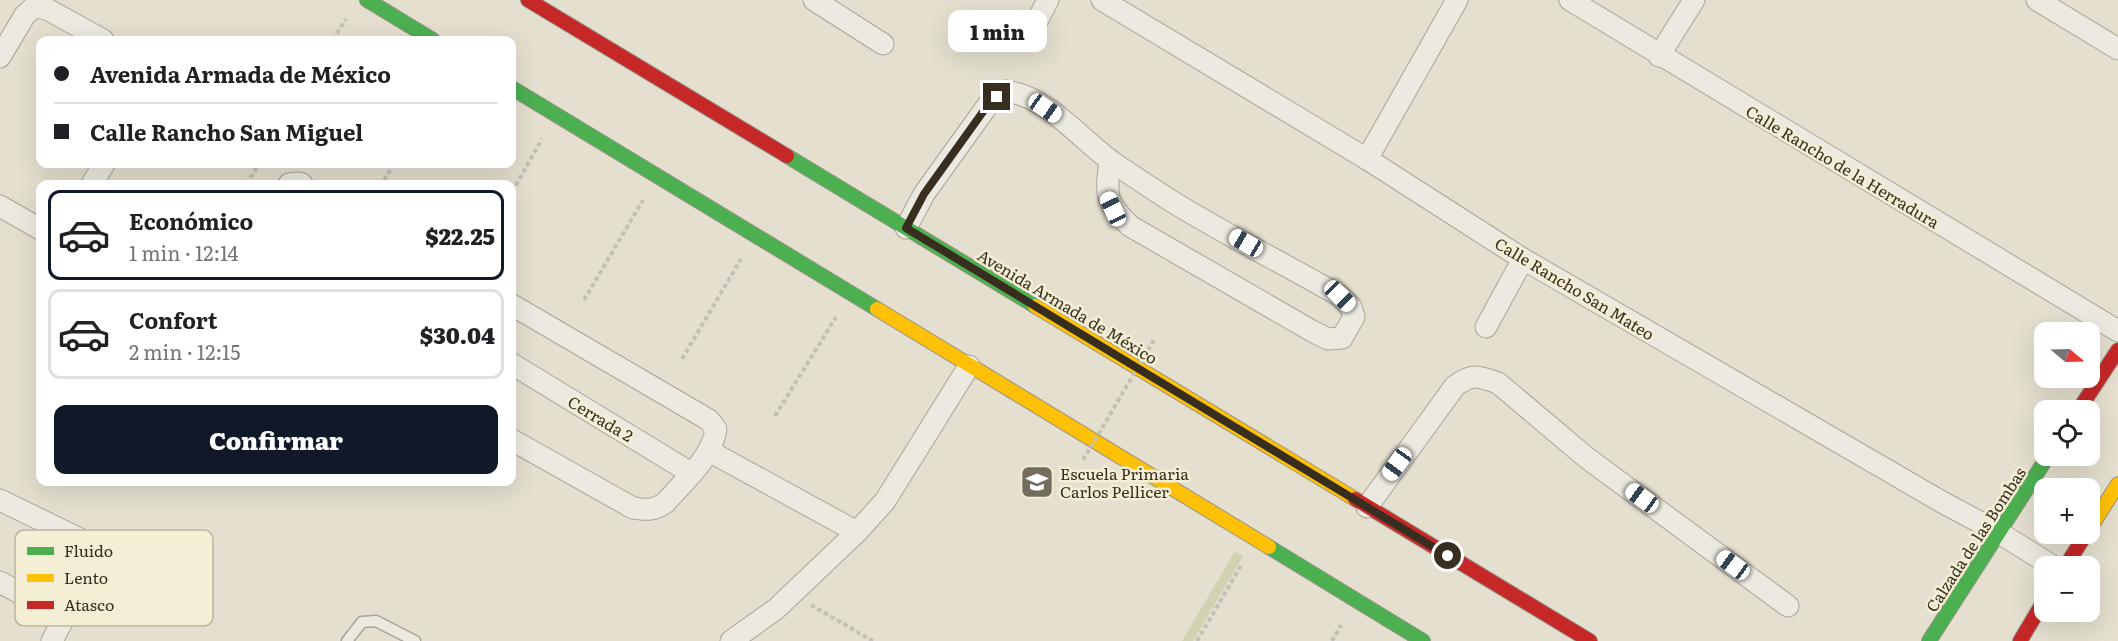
<!DOCTYPE html>
<html lang="es">
<head>
<meta charset="utf-8">
<style>
	:root { --surface:#fff; --page:#f2f2f2; --text:#202124; --muted:#757577; --line:#e0e0e0; --accent:#111827 }
	body { margin:0; font-family:Literata,serif; background:var(--page); color:var(--text); height:100vh; display:flex; flex-direction:column; font-size:22px; white-space:nowrap }
	* { box-sizing:border-box; margin:0 }
	p { font-size:20px; color:var(--muted) }
	.icon { flex:none; width:33px; height:33px; fill:none; stroke:currentColor; stroke-width:2; stroke-linecap:round; stroke-linejoin:round }
	.map { position:relative; flex:1; overflow:hidden }
	.drawer { position:absolute; left:36px; top:180px; width:480px; height:306px; display:flex; flex-direction:column; background:var(--surface); border-radius:12px; box-shadow:0 6px 24px #0002 }
	.drawer>* { flex:none }
	.banner { position:absolute; left:36px; top:36px; width:480px; height:132px; border-radius:12px; box-shadow:0 6px 24px #0002; display:grid; align-content:center; height:132px; padding:0 18px; background:var(--surface) }
	.needle { width:39px; rotate:109deg }
	.buttons { position:absolute; left:2034px; top:322px; display:grid; gap:12px }
	.buttons a { display:grid; place-items:center; width:66px; height:66px; border-radius:12px; background:var(--surface); box-shadow:0 6px 24px #0002; font-size:30px }
	.end { position:absolute; width:27px; height:27px; margin:-14px; border:8px solid #372e20; background:#fff; box-shadow:0 0 0 3px #fff }
	.from { border-radius:50% }
	.bubble { position:absolute; height:42px; border-radius:12px; background:var(--surface); box-shadow:0 6px 24px #0002; font-size:20px; font-weight:800; line-height:42px; text-align:center }
	.car { position:absolute; width:18px; height:36px; margin:-18px -9px; border-radius:8px; box-shadow:0 0 4px 2px #0007; background:linear-gradient(#fff 24%,#345 0 40%,#fff 0 76%,#345 0 86%,#fff 0) }
	.banner b { display:flex; align-items:center; gap:21px; height:57px; font-size:22px }
	.banner b+b { border-top:2px solid var(--line) }
	.banner i { width:15px; height:15px; background:var(--text) }
	ul { padding:10px 0 0; list-style:none }
	li { display:flex; align-items:center; gap:18px; height:90px; margin:0 12px 9px; padding:0 6px; border:3px solid var(--line); border-radius:12px }
	li div { flex:1 }
	li b { display:block; font-size:22px }
	li em { font-style:normal; font-weight:800 }
	li.on { border-color:var(--accent) }
	li>.icon { width:54px; height:54px; stroke-width:1.5 }
	.action { display:flex; gap:12px; margin-top:auto; padding:12px 18px }
	.action a { flex:1; height:69px; border-radius:12px; background:var(--accent); color:#fff; font-size:24px; font-weight:800; line-height:69px; text-align:center }
	.map>svg:first-child { display:block }
</style>
</head>
<body>
<div class="map">
<svg width="2118" height="641" viewBox="0 0 2118 641">
	<rect width="100%" height="100%" fill="#e4dfce"/>
	<path fill="#d0d3b1" d="M1235,551L1243,556L1193,641H1182Z"/>
	<g fill="none" stroke-linecap="round" stroke-linejoin="round">
		<g stroke="#a9a497" stroke-width="13">
			<path id="lane" d="M347,641L362,622L376,621L415,641"/>
		</g>
		<g stroke="#a9a497" stroke-width="23">
			<g id="street">
				<path d="M814,0L883,44"/>
				<path d="M1102,0L1367,159L1523,259L1942,502L1998,532L2054,567"/>
				<path d="M1570,0L2118,331"/>
				<path d="M2037,0L2118,49"/>
				<path d="M1027,40L1048,0"/>
				<path d="M1659,56L1694,0"/>
				<path d="M0,57L25,15L34,7L47,9L103,40"/>
				<path d="M1367,159L1457,0"/>
				<path d="M92,184L104,164"/>
				<path d="M289,184L298,183L302,184"/>
				<path d="M0,206L40,229"/>
				<path d="M906,228L924,194L990,102L1006,91C1048,97 1078,137 1111,161C1129,174 1149,186 1168,199C1224,234 1283,263 1340,296L1351,307L1354,317L1342,338L1328,339L1312,331L1130,226C1104,200 1106,195 1110,160"/>
				<path d="M512,305L709,420L716,429C712,458 684,481 666,502C654,511 647,510 633,508L512,440"/>
				<path d="M1486,327L1523,259"/>
				<path d="M512,364L691,473"/>
				<path d="M709,451L857,532"/>
				<path d="M0,500L90,544L94,553L92,564L52,641"/>
				<path d="M1367,507L1455,386C1473,373 1477,376 1498,383L1587,458L1788,606"/>
				<path d="M0,582L64,618"/>
				<path d="M731,641L776,609L857,532L885,501L969,366"/>
			</g>
		</g>
		<g stroke="#999387" stroke-width="16">
			<g id="fast">
				<path d="M367,0L433,40"/>
				<path d="M512,88L877,309"/>
				<path d="M787,156L1035,306"/>
				<path d="M1269,547L1423,641"/>
				<path d="M1929,641L2048,456"/>
			</g>
		</g>
		<g stroke="#999387" stroke-width="16">
			<g id="slow">
				<path d="M1035,306L1355,499"/>
				<path d="M877,309L1269,547"/>
				<path d="M2090,528L2118,484"/>
			</g>
		</g>
		<g stroke="#999387" stroke-width="16">
			<g id="jam">
				<path d="M528,0L787,156"/>
				<path d="M2078,411L2118,350"/>
				<path d="M1355,499L1590,641"/>
				<path d="M2065,567L2086,534"/>
				<path d="M2020,641L2044,601"/>
			</g>
		</g>
		<g stroke="#c5c0b6" stroke-width="4" stroke-dasharray="4.5 3" stroke-linecap="butt">
			<path d="M333,40L346,19"/>
			<path d="M384,180L394,164"/>
			<path d="M246,184L259,164"/>
			<path d="M512,192L542,139"/>
			<path d="M584,300L643,200"/>
			<path d="M682,359L741,259"/>
			<path d="M775,416L836,317"/>
			<path d="M811,605L873,641"/>
			<path d="M1197,641L1242,564"/>
			<path d="M1332,641L1341,625"/>
		</g>
		<use href="#lane" stroke="#ece9e0" stroke-width="10"/>
		<use href="#street" stroke="#ece9e0" stroke-width="21"/>
		<use href="#fast" stroke="#4caf50" stroke-width="14"/>
		<use href="#slow" stroke="#ffc107" stroke-width="14"/>
		<use href="#jam" stroke="#c62828" stroke-width="14"/>
		<path stroke="#c5c0b6" stroke-width="4" stroke-dasharray="4.5 3" stroke-linecap="butt" d="M1083,460L1154,340"/>
	</g>
	<g fill="none" stroke-linecap="round" stroke-linejoin="round">
		<path stroke="#372e20" stroke-width="8" d="M997,97L990,102L924,194L906,228L1448,556"/>
	</g>
	<defs>
		<g id="school-square" transform="scale(1.725)"><rect x="-9" y="-9" width="18" height="18" rx="4" fill="#746c5d" stroke="#f4eed5"/><path d="M0-5L7-2L0 1L-7-2ZM-4 1L0 2.5L4 1V4Q0 6-4 4Z" fill="#fff"/></g>
	</defs>
	<g fill-rule="evenodd">
		<use href="#school-square" x="1037" y="482"/>
	</g>
	<g text-anchor="middle" dominant-baseline="central" stroke-width="5" stroke-linejoin="round" paint-order="stroke">
		<g font-size="16" fill="#372e20" stroke="#f4eed5">
			<text transform="translate(1843 166) rotate(31)">Calle Rancho de la Herradura</text>
			<text transform="translate(1575 288) rotate(31)">Calle Rancho San Mateo</text>
			<text transform="translate(1068 306) rotate(31)">Avenida Armada de México</text>
			<text transform="translate(601 418) rotate(31)">Cerrada 2</text>
			<text transform="translate(1975 539) rotate(-57)">Calzada de las Bombas</text>
		</g>
		<g font-size="16" fill="#372e20" stroke="#f4eed5" text-anchor="start">
			<text x="1060" y="473">Escuela Primaria<tspan x="1060" dy="18">Carlos Pellicer</tspan></text>
		</g>
	</g>
	<rect x="15" y="530" width="198" height="96" rx="9" fill="#f4eed5" stroke="#bbb49f" stroke-width="1.5"/>
	<rect x="27" y="547" width="27" height="8" fill="#4caf50"/>
	<rect x="27" y="574" width="27" height="8" fill="#ffc107"/>
	<rect x="27" y="601" width="27" height="8" fill="#c62828"/>
	<g font-size="16" fill="#372e20">
		<text x="64" y="557">Fluido</text>
		<text x="64" y="584">Lento</text>
		<text x="64" y="611">Atasco</text>
	</g>
</svg>
<div class="buttons">
<a><svg class="needle" viewBox="-14 -14 28 28"><path d="M0-13l5 13h-10z" fill="#e53935"/><path d="M0 13l5-13h-10z" fill="#757577"/></svg></a>
<a><svg class="icon" aria-label="locate" viewBox="0 0 24 24"><circle cx="12" cy="12" r="6"/><path d="M12 2v4M12 18v4M2 12h4M18 12h4"/></svg></a>
<a>+</a>
<a>−</a>
</div>
<i class="end from" style="left:1448px;top:556px"></i>
<i class="end" style="left:997px;top:97px"></i>
<div class="bubble" style="left:948px;top:10px;width:99px">1 min</div>
<i class="car" style="left:1045px;top:108px;rotate:125deg"></i>
<i class="car" style="left:1113px;top:209px;rotate:335deg"></i>
<i class="car" style="left:1246px;top:243px;rotate:300deg"></i>
<i class="car" style="left:1340px;top:296px;rotate:135deg"></i>
<i class="car" style="left:1397px;top:464px;rotate:216deg"></i>
<i class="car" style="left:1642px;top:498px;rotate:306deg"></i>
<i class="car" style="left:1733px;top:565px;rotate:306deg"></i>
<div class="banner">
<b><i class="from"></i>Avenida Armada de México</b>
<b><i></i>Calle Rancho San Miguel</b>
</div>
<section class="drawer">
<ul>
<li class="on"><svg class="icon" aria-label="car" viewBox="0 0 24 24"><path d="M5 17H2v-5l4-1 3-4h7l3 4 3 1v5h-3M9 17h6M6 11h13"/><circle cx="7" cy="17" r="2"/><circle cx="17" cy="17" r="2"/></svg><div><b>Económico</b><p>1 min · 12:14</p></div><em>$22.25</em></li>
<li><svg class="icon" aria-label="car" viewBox="0 0 24 24"><path d="M5 17H2v-5l4-1 3-4h7l3 4 3 1v5h-3M9 17h6M6 11h13"/><circle cx="7" cy="17" r="2"/><circle cx="17" cy="17" r="2"/></svg><div><b>Confort</b><p>2 min · 12:15</p></div><em>$30.04</em></li>
</ul>
<div class="action"><a>Confirmar</a></div>
</section>
</div>
</body>
</html>
